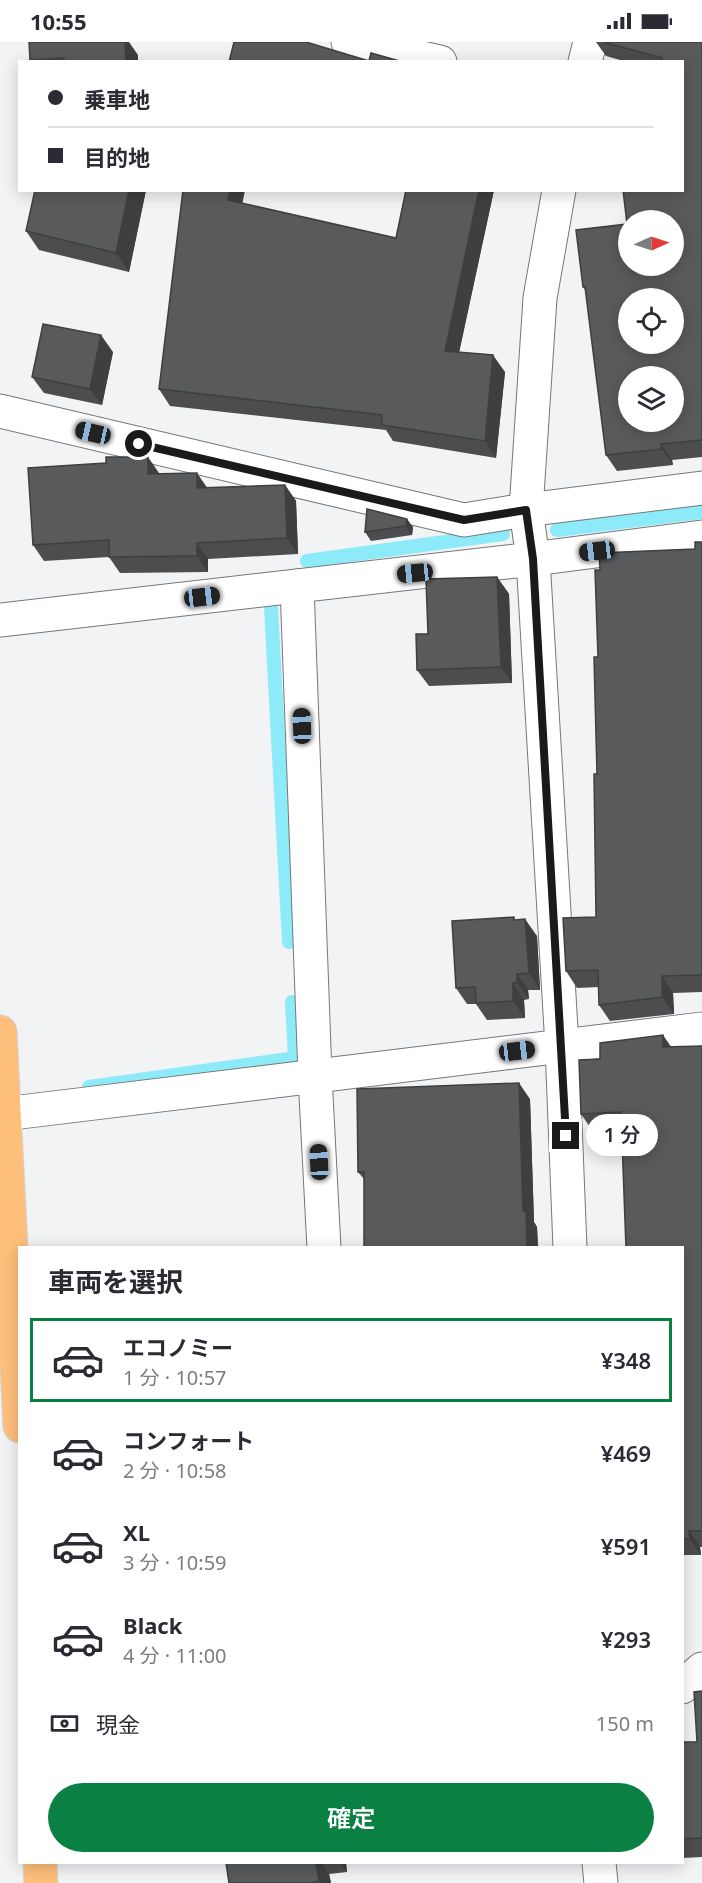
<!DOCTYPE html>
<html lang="ja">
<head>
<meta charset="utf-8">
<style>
	:root { --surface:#fff; --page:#f2f2f3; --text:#2b2b33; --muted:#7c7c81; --line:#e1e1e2; --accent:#0b8043 }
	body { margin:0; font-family:"Noto Sans","Noto Sans JP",sans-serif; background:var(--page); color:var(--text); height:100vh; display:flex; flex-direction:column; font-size:22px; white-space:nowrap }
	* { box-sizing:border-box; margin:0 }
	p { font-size:20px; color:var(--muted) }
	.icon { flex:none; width:33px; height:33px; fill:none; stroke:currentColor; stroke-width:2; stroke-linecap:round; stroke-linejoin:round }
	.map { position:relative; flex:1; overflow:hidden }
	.panel { position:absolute; left:18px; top:1204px; width:666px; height:618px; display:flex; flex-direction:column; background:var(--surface); border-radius:0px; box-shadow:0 3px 15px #0003 }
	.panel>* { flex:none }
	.top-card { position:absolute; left:18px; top:18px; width:666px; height:132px; border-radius:0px; box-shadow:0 3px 15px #0003; display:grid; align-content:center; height:132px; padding:0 30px; background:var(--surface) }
	.needle { width:39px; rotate:87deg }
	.fabs { position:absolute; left:618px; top:168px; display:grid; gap:12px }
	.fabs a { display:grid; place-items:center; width:66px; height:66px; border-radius:50%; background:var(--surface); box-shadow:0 3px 15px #0003; font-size:30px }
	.end { position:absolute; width:27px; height:27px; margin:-14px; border:8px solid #1a1a1b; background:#fff; box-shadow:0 0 0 3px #fff }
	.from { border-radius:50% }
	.bubble { position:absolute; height:42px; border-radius:21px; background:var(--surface); box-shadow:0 3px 15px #0003; font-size:20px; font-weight:600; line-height:42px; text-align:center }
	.car { position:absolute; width:18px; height:36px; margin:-18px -9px; border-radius:8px; box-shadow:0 0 4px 2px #0007; background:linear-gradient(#222 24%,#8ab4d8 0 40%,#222 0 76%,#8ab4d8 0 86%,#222 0) }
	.top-card b { display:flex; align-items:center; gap:21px; height:57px; font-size:22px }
	.top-card b+b { border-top:2px solid var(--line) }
	.top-card i { width:15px; height:15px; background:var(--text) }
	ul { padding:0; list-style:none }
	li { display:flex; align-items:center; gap:18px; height:84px; margin:0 12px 9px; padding:0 18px; border:3px solid transparent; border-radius:0px }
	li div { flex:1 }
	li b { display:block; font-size:22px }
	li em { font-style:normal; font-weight:600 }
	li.on { border-color:var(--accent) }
	li>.icon { width:54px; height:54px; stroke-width:1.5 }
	h2 { padding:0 30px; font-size:27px; line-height:72px }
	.pay { display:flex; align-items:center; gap:15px; height:66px; padding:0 30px; font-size:22px }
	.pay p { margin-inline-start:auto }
	.primary-button { display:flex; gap:12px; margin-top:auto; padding:12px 30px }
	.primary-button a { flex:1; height:69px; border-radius:36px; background:var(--accent); color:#fff; font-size:24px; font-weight:600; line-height:69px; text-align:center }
	.status { display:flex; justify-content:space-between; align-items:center; height:42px; padding:0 30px; background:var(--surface); direction:ltr }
	.status svg { height:16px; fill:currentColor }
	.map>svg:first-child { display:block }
</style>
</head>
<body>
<div class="status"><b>10:55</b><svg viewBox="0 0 49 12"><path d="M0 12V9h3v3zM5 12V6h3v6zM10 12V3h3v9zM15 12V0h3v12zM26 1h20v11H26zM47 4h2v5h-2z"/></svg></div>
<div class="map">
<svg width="702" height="1841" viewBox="0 0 702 1841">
	<rect width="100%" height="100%" fill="#f2f3f5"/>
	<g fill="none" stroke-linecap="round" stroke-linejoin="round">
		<g stroke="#8deaf9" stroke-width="14">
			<path d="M557,488L702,470"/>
			<path d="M307,519L503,492"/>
			<path d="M271,565L289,900"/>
			<path d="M89,1045L295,1016L292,960"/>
		</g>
		<g stroke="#767779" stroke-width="35">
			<g id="minor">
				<path d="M348,0L440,20"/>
				<path d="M585,20L590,0"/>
				<path d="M559,148L540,256L526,468L533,517L562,1004L570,1206"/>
				<path d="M0,369L464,478L526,468L702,446"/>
				<path d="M297,544L315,1034L324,1206"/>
				<path d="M0,578L533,517L702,495"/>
				<path d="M4,1072L702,987"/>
				<path d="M682,1645L702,1627"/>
				<path d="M599,1821L601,1841"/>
			</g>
		</g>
		<g stroke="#d1d1d1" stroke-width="35">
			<g id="major">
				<path d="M0,990L20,1384"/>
				<path d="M40,1821L41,1841"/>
			</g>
		</g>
		<use href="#minor" stroke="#fff" stroke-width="33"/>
		<use href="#major" stroke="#ffbf7c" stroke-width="33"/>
	</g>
	<g fill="#4d4d4f">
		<path d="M596,0H702V415L672,418L673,423L617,429L606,413L586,249L583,245L627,182L682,20H627L606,14Z"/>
		<path d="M138,13V20H31L30,18Z"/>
		<path d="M146,148L129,230L39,208L26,189Z"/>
		<path d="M494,148L459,310L505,330L496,416L393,399L386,388L170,364L159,347L242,161L396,196Z"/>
		<path d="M113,310L102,363L44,351L32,335Z"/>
		<path d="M159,432L207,446L285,443L296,459L298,512L208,517V530L120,531L109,515L44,519L33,503Z"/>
		<path d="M367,467L413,485L412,493L371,499L365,490Z"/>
		<path d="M702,500V950L673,951L674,972L610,979L599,963V945L577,946L566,929L596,875L600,528L695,507Z"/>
		<path d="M497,535L509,552L512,641L429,644L417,628L428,592Z"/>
		<path d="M515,878L537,894L540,948H528L529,957L524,958L525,976L487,978L476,962H467L456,946Z"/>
		<path d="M702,1004V1505H700L701,1513H682V1206L621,1087L592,1088L581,1072L600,1017L671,1005Z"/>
		<path d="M530,1057L534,1180L537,1185L538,1206H364V1137L358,1130Z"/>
		<path d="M702,1649V1815L682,1816V1700H697Z"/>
		<path d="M226,1821H346L347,1830L329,1832L331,1841H229Z"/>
	</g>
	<g fill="#3e3f40">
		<path d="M125,0H129L138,13V20H126Z"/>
		<path d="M129,148H146L129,230L116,211Z"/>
		<path d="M230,148H245L240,174L228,158Z"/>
		<path d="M479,148H494L456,325L445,309Z"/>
		<path d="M101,293L113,310L102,363L90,347Z"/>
		<path d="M493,313L505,330L496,416L485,399Z"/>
		<path d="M661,402L672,418L673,423L662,407Z"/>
		<path d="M148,415L159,431V448L148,432Z"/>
		<path d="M197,431L208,447L197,446Z"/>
		<path d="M285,443L296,459L298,512L287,496Z"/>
		<path d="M407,477L413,485L412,493L406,484Z"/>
		<path d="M197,501L208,517V530L197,514Z"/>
		<path d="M497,535L509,552L512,641L501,625Z"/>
		<path d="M525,877L537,894L540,948L529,931Z"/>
		<path d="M517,932L528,948L529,957L517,941Z"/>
		<path d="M662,934L673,951L674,972L662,955Z"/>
		<path d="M513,941L524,958L525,976L513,959Z"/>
		<path d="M663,993L674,1009L663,1005Z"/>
		<path d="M519,1041L530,1057L534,1180L537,1185L538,1206H527L523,1169Z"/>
		<path d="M689,1489L700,1505L701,1513L690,1497Z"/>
		<path d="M316,1821H322L329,1832L331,1841H320L319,1839Z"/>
		<path d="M341,1821H346L347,1830Z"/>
	</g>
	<g fill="#595a5c" stroke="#3e3f40" stroke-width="1.5" fill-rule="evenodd">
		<path d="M29,0H125L126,20H63L64,16L30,18Z"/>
		<path d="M234,0H306L369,19L371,11L403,20H229Z"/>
		<path d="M603,0H702V398L661,402L662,407L606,413L585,245H583L576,188L627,182L623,148H682V20H661L662,16ZM628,178H674V224H628ZM628,256H674V302H628ZM628,334H674V380H628Z"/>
		<path d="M35,148H129L116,211L26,189Z"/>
		<path d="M183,148H230L228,158L396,196L406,148H479L445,309L493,313L485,399L382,383V373L159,347Z"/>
		<path d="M43,282L101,293L90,347L32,335Z"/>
		<path d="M106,415H148V432L197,431V446L285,443L287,496L197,501V514L109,515V498L33,503L28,426L106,421Z"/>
		<path d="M367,467L407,477L406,484L365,490Z"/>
		<path d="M695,500H702V933L662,934V955L599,963L598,928L566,929L563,876L596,875L594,732H597L594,615H598L595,528H600L599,511L695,507Z"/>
		<path d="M497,535L501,625L417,628L416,592H428L426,537Z"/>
		<path d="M514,875V878L525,877L529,931L517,932V941H513V959L476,961L475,945L456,946L452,879Z"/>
		<path d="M663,993V1005L702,1004V1489H689L690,1497H682V1206H626L621,1070L581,1072L579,1018L600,1017V1001Z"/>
		<path d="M519,1041L523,1169H526L527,1206H364V1130H358L357,1047Z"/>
		<path d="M702,1649V1796L682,1797V1700H697L694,1650Z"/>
		<path d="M226,1821H316L319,1839L311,1841H229Z"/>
	</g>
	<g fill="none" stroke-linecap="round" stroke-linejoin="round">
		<path stroke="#1a1a1b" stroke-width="8" d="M139,402L464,478L526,468L533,517L566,1094"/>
	</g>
</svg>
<div class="fabs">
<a><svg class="needle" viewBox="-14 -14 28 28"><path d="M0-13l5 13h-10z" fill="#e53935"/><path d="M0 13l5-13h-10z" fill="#7c7c81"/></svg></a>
<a><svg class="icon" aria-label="locate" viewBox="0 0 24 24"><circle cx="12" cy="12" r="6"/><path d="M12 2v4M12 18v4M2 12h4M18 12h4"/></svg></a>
<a><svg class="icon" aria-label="layers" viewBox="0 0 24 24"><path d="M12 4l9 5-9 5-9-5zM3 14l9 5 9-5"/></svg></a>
</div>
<i class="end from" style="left:139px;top:402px"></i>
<i class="end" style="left:566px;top:1094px"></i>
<div class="bubble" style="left:586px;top:1072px;width:72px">1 分</div>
<i class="car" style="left:93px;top:391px;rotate:283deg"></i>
<i class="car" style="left:597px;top:509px;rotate:263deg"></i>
<i class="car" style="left:415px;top:531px;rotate:264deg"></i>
<i class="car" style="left:202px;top:555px;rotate:83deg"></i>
<i class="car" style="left:302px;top:684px;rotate:358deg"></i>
<i class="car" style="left:517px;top:1009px;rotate:83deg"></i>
<i class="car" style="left:319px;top:1120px;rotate:357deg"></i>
<div class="top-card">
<b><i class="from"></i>乗車地</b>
<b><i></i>目的地</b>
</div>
<section class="panel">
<h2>車両を選択</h2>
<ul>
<li class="on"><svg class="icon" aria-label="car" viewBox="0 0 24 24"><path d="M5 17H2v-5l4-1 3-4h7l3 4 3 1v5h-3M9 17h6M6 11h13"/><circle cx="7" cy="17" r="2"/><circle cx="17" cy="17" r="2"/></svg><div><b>エコノミー</b><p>1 分 · 10:57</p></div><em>¥348</em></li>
<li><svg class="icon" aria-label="car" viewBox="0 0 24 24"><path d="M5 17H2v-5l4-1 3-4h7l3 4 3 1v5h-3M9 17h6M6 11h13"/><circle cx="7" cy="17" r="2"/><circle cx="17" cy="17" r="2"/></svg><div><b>コンフォート</b><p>2 分 · 10:58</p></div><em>¥469</em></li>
<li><svg class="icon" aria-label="car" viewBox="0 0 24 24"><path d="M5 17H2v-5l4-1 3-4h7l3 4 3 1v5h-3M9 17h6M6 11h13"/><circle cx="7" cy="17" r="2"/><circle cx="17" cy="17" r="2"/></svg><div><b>XL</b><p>3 分 · 10:59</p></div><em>¥591</em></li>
<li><svg class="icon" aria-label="car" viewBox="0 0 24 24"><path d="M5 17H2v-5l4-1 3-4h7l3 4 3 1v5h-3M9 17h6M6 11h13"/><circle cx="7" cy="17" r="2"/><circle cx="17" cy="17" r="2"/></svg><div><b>Black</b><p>4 分 · 11:00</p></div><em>¥293</em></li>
</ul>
<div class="pay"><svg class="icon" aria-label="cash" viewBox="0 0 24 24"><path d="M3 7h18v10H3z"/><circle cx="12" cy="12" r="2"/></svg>現金<p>150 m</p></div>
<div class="primary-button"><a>確定</a></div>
</section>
</div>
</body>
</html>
